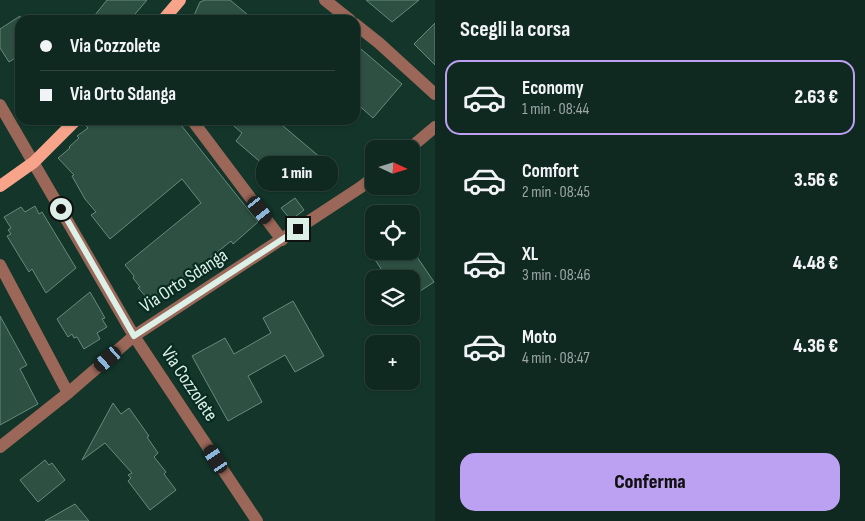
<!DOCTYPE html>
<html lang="it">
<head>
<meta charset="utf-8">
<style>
	:root { --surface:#0f2820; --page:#1d342d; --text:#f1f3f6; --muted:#9ba6a5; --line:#2f443e; --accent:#bca0f2 }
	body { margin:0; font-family:"Sofia Sans Condensed",sans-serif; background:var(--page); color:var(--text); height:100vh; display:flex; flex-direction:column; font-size:19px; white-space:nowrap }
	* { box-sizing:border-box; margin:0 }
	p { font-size:16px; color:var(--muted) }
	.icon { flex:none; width:28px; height:28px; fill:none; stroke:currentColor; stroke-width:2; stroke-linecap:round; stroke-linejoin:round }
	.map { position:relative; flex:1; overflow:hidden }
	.panel { display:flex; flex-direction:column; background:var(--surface); width:430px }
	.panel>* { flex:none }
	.banner { position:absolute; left:15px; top:15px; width:345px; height:110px; border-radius:15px; box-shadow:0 1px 4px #0004,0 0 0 1px var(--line); display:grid; align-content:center; height:110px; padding:0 25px; background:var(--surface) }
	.needle { width:32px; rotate:94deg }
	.buttons { position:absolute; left:365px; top:140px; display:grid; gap:10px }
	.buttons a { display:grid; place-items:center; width:55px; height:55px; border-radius:10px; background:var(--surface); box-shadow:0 1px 4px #0004,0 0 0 1px var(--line); font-size:25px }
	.end { position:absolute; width:22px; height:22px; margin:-11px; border:6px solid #ddf0e8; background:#111; box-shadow:0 0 0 2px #111 }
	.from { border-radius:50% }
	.bubble { position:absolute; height:35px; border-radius:15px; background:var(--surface); box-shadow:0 1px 4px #0004,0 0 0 1px var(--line); font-size:16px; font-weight:800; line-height:35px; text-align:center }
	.car { position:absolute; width:15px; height:30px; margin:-15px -8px; border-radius:6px; box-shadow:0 0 4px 1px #0007; background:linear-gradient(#222 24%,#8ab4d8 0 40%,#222 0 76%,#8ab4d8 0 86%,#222 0) }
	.banner b { display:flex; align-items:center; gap:18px; height:48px; font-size:19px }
	.banner b+b { border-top:1px solid var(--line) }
	.banner i { width:12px; height:12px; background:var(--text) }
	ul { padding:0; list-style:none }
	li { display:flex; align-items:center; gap:15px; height:75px; margin:0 10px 8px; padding:0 15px; border:2px solid transparent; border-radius:15px }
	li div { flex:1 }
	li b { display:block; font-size:19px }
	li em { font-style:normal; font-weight:800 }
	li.active { border-color:var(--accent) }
	li>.icon { width:45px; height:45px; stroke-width:1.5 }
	h2 { padding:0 25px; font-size:22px; line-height:60px }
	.action { display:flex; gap:10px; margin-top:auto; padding:10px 25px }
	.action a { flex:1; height:58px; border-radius:15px; background:var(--accent); color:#111; font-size:20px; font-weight:800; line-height:58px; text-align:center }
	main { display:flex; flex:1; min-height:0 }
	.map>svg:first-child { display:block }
</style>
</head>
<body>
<main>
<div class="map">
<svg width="435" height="521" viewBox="0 0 435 521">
	<rect width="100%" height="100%" fill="#14362a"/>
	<g fill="#2d5043" stroke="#668a7c">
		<path d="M107,0H147L130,20H91Z"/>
		<path d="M205,0H230L254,20H192L200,2Z"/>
		<path d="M366,0H419L392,22Z"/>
		<path d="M20,16V55L9,62L0,48V29Z"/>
		<path d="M435,23V65L414,44Z"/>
		<path d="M355,44L402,84L373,118L355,102Z"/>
		<path d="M84,120H177L258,222L233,244L231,241L153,304L138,288L140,287L133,278L134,276L125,265L201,203L182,179L110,239L91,215L96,212L85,199L72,176L74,175L58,158L70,148L69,147L79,138L77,136L88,128L83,123Z"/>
		<path d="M227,120H276L321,158L294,191L236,141L242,133Z"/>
		<path d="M295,198L304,210L291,220L281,208Z"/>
		<path d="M35,206L39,214L42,212L76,268L46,293L32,269L29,272L7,236L11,234L8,230L11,228L4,217L21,207L25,212Z"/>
		<path d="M411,248L434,282L411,297V279H388L369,251H411Z"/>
		<path d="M90,292L105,318L102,319L107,327L97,333L100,339L84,349L77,337L74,338L72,334L68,337L57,319Z"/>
		<path d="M293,301L324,356L295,372L285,355L248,376L262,402L228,421L192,356L225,338L234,354L271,333L263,318Z"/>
		<path d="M0,316L27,365L20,369L38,404L0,425Z"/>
		<path d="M113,403L121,414L129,408L149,436L147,437L158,453L154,457L166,472L164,474L176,490L150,510L128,481L131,478L128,475L132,473L105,443L82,460Z"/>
		<path d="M45,460L49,465L52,463L65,480L38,502L20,480Z"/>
		<path d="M75,504L89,521H45Z"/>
	</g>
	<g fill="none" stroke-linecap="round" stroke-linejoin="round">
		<g stroke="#9a6758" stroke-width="12">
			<path d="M325,0L350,20"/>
			<path d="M355,24L379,43L435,94"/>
			<path d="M0,105L134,336L257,521"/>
			<path d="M192,120L282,240"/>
			<path d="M409,149L435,127"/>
			<path d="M0,265L68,393"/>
			<path d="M0,447L68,393L134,336L361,187L374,177"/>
		</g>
		<g stroke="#f8a48b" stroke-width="12">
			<path d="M163,20L180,0"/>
			<path d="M0,186L34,162L76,120"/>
		</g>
	</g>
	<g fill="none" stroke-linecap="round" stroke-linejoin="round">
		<path stroke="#ddf0e8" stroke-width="6" d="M61,209L134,336L298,229"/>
	</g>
	<g text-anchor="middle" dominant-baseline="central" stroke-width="4.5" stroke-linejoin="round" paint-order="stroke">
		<g font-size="19" fill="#ddf0e8" stroke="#082c21">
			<text transform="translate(184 281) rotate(-33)">Via Orto Sdanga</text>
			<text transform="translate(189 384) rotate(56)">Via Cozzolete</text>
		</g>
	</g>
</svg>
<div class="buttons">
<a><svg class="needle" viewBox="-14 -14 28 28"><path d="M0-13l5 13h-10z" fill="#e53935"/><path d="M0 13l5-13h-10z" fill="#9ba6a5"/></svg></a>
<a><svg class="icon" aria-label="locate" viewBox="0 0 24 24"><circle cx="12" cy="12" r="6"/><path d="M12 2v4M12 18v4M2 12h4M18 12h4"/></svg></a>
<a><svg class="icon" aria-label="layers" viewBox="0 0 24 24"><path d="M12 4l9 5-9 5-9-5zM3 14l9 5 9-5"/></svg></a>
<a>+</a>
</div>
<i class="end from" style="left:61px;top:209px"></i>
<i class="end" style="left:298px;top:229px"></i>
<div class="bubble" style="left:256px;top:156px;width:82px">1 min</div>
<i class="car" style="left:260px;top:210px;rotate:143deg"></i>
<i class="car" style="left:108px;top:359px;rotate:229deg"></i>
<i class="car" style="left:216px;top:459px;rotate:327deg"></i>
<div class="banner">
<b><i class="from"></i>Via Cozzolete</b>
<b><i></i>Via Orto Sdanga</b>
</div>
</div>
<section class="panel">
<h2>Scegli la corsa</h2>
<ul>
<li class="active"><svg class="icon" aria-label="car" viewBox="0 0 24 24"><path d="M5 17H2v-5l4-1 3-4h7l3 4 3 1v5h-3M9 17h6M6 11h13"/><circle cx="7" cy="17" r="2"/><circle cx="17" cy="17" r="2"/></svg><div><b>Economy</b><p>1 min · 08:44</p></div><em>2.63 €</em></li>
<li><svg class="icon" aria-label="car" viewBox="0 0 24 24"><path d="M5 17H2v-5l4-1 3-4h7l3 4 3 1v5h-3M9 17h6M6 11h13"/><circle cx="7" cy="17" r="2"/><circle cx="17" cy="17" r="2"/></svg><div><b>Comfort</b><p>2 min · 08:45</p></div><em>3.56 €</em></li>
<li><svg class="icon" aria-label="car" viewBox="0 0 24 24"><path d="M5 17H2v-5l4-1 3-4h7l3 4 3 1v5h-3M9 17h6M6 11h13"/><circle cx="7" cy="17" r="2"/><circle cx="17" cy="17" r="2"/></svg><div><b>XL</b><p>3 min · 08:46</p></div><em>4.48 €</em></li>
<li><svg class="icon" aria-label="car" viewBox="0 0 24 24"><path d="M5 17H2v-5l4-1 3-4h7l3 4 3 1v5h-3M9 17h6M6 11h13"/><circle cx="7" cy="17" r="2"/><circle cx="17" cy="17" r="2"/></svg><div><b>Moto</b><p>4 min · 08:47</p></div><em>4.36 €</em></li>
</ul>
<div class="action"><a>Conferma</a></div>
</section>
</main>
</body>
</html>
